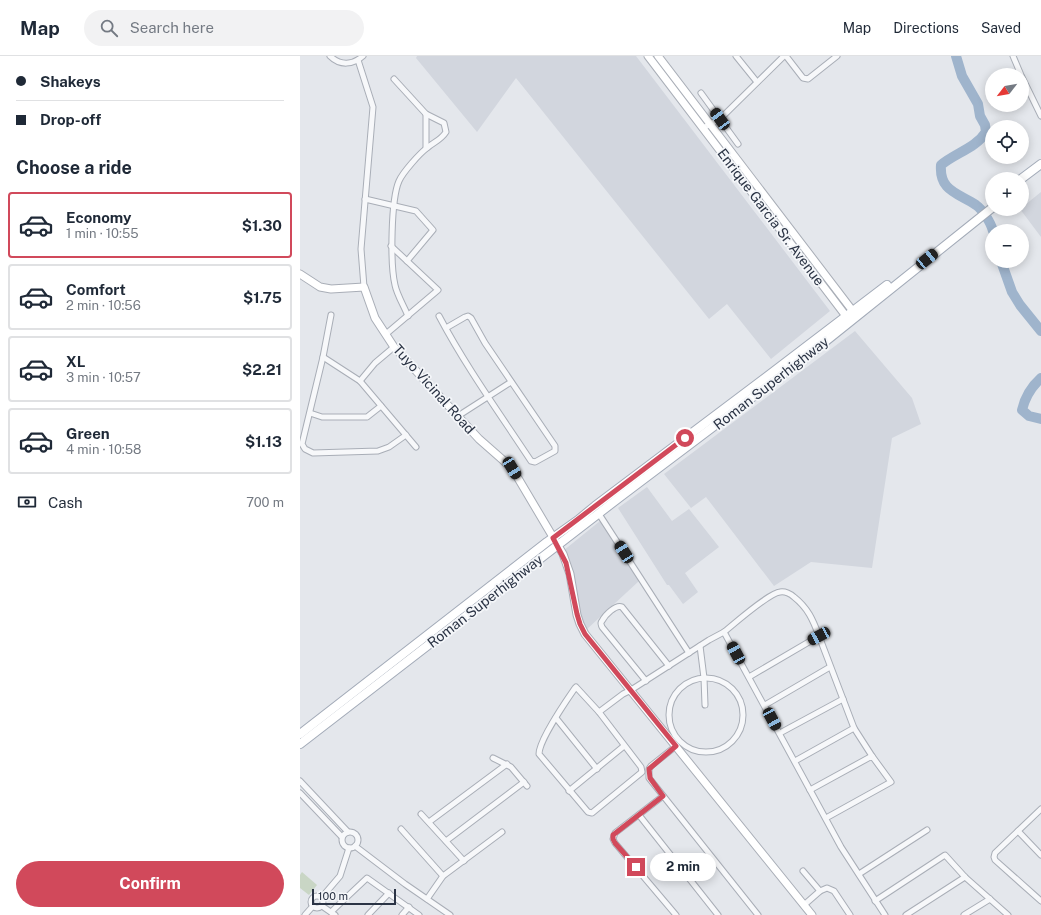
<!DOCTYPE html>
<html lang="en">
<head>
<meta charset="utf-8">
<style>
	:root { --surface:#fff; --page:#f2f2f3; --text:#1f2937; --muted:#747a83; --line:#e0e1e3; --accent:#d1495b }
	body { margin:0; font-family:"Public Sans",sans-serif; background:var(--page); color:var(--text); height:100vh; display:flex; flex-direction:column; font-size:15px; white-space:nowrap }
	* { box-sizing:border-box; margin:0 }
	p { font-size:13px; color:var(--muted) }
	.icon { flex:none; width:22px; height:22px; fill:none; stroke:currentColor; stroke-width:2; stroke-linecap:round; stroke-linejoin:round }
	.map { position:relative; flex:1; overflow:hidden }
	.drawer { display:flex; flex-direction:column; background:var(--surface); width:300px }
	.drawer>* { flex:none }
	.hud { display:grid; align-content:center; height:88px; padding:0 16px; background:var(--surface) }
	.needle { width:26px; rotate:239deg }
	.tools { position:absolute; left:685px; top:12px; display:grid; gap:8px }
	.tools a { display:grid; place-items:center; width:44px; height:44px; border-radius:50%; background:var(--surface); box-shadow:0 2px 10px #0003; font-size:20px }
	.scale { position:absolute; left:12px; bottom:10px; width:84px; box-sizing:border-box; padding-left:4px; border:2px solid #2b3445; border-top:0; font-size:11px; line-height:14px; white-space:nowrap; color:#2b3445; -webkit-text-stroke:3px #f4f6f9; paint-order:stroke }
	.end { position:absolute; width:18px; height:18px; margin:-9px; border:5px solid #d1495b; background:#fff; box-shadow:0 0 0 2px #fff }
	.from { border-radius:50% }
	.bubble { position:absolute; height:28px; border-radius:14px; background:var(--surface); box-shadow:0 2px 10px #0003; font-size:13px; font-weight:700; line-height:28px; text-align:center }
	.car { position:absolute; width:12px; height:24px; margin:-12px -6px; border-radius:5px; box-shadow:0 0 3px 1px #0007; background:linear-gradient(#222 24%,#8ab4d8 0 40%,#222 0 76%,#8ab4d8 0 86%,#222 0) }
	.hud b { display:flex; align-items:center; gap:14px; height:38px; font-size:15px }
	.hud b+b { border-top:1px solid var(--line) }
	.hud i { width:10px; height:10px; background:var(--text) }
	ul { padding:0; list-style:none }
	li { display:flex; align-items:center; gap:12px; height:66px; margin:0 8px 6px; padding:0 8px; border:2px solid var(--line); border-radius:4px }
	li div { flex:1 }
	li b { display:block; font-size:15px }
	li em { font-style:normal; font-weight:700 }
	li.selected { border-color:var(--accent) }
	li>.icon { width:36px; height:36px; stroke-width:1.5 }
	h2 { padding:0 16px; font-size:18px; line-height:48px }
	.pay { display:flex; align-items:center; gap:10px; height:44px; padding:0 16px; font-size:15px }
	.pay p { margin-inline-start:auto }
	.primary-button { display:flex; gap:8px; margin-top:auto; padding:8px 16px }
	.primary-button a { flex:1; height:46px; border-radius:24px; background:var(--accent); color:#fff; font-size:16px; font-weight:700; line-height:46px; text-align:center }
	header { display:flex; align-items:center; gap:24px; box-sizing:border-box; height:56px; padding:0 20px; background:var(--surface); border-bottom:1px solid var(--line) }
	header strong { font-size:19px }
	nav { display:flex; gap:22px; margin-inline-start:auto; font-size:14px }
	.search { width:280px; height:36px; background:var(--page); display:flex; align-items:center; gap:10px; box-sizing:border-box; padding:0 14px; border-radius:22px; color:var(--muted); font-size:15px }
	main { display:flex; flex:1; min-height:0 }
	.map>svg:first-child { display:block }
</style>
</head>
<body>
<header>
<strong>Map</strong>
<div class="search"><svg class="icon" aria-label="search" viewBox="0 0 24 24"><circle cx="10" cy="10" r="6"/><path d="M15 15l6 6"/></svg>Search here</div>
<nav><a>Map</a><a>Directions</a><a>Saved</a></nav>
</header>
<main>
<section class="drawer">
<div class="hud">
<b><i class="from"></i>Shakeys</b>
<b><i></i>Drop-off</b>
</div>
<h2>Choose a ride</h2>
<ul>
<li class="selected"><svg class="icon" aria-label="car" viewBox="0 0 24 24"><path d="M5 17H2v-5l4-1 3-4h7l3 4 3 1v5h-3M9 17h6M6 11h13"/><circle cx="7" cy="17" r="2"/><circle cx="17" cy="17" r="2"/></svg><div><b>Economy</b><p>1 min · 10:55</p></div><em>$1.30</em></li>
<li><svg class="icon" aria-label="car" viewBox="0 0 24 24"><path d="M5 17H2v-5l4-1 3-4h7l3 4 3 1v5h-3M9 17h6M6 11h13"/><circle cx="7" cy="17" r="2"/><circle cx="17" cy="17" r="2"/></svg><div><b>Comfort</b><p>2 min · 10:56</p></div><em>$1.75</em></li>
<li><svg class="icon" aria-label="car" viewBox="0 0 24 24"><path d="M5 17H2v-5l4-1 3-4h7l3 4 3 1v5h-3M9 17h6M6 11h13"/><circle cx="7" cy="17" r="2"/><circle cx="17" cy="17" r="2"/></svg><div><b>XL</b><p>3 min · 10:57</p></div><em>$2.21</em></li>
<li><svg class="icon" aria-label="car" viewBox="0 0 24 24"><path d="M5 17H2v-5l4-1 3-4h7l3 4 3 1v5h-3M9 17h6M6 11h13"/><circle cx="7" cy="17" r="2"/><circle cx="17" cy="17" r="2"/></svg><div><b>Green</b><p>4 min · 10:58</p></div><em>$1.13</em></li>
</ul>
<div class="pay"><svg class="icon" aria-label="cash" viewBox="0 0 24 24"><path d="M3 7h18v10H3z"/><circle cx="12" cy="12" r="2"/></svg>Cash<p>700 m</p></div>
<div class="primary-button"><a>Confirm</a></div>
</section>
<div class="map">
<svg width="741" height="859" viewBox="0 0 741 859">
	<rect width="100%" height="100%" fill="#e4e7ec"/>
	<g fill="#d2d6de">
		<path d="M117,0H336L530,255L471,303L427,248L409,263L216,22L177,76L116,2Z"/>
		<path d="M741,136V181L720,153Z"/>
		<path d="M555,275L612,342L621,368L592,382L572,512L511,506L474,530L406,441L391,452L364,418Z"/>
		<path d="M347,431L372,465L389,453L419,491L385,517L398,536L383,548L369,529H367L318,452Z"/>
		<path d="M300,465L339,525L286,574L280,568L263,495Z"/>
	</g>
	<path fill="#c9d6c5" d="M2,816L17,829L9,839L0,832V819Z"/>
	<g fill="none" stroke-linecap="round" stroke-linejoin="round">
		<g stroke="#9fb4cc" stroke-width="10">
			<path d="M656,0L662,20L678,48L680,60L685,69L686,76C676,92 655,97 641,109C639,135 658,137 676,149C683,154 691,167 693,175"/>
			<path d="M701,205L712,236L720,249L741,275"/>
			<path d="M741,322C731,331 725,341 722,354L729,360L741,363"/>
		</g>
		<g stroke="#a9aeb7" stroke-width="7">
			<g id="street">
				<path d="M30,0C40,10 53,9 63,0"/>
				<path d="M436,0L457,26"/>
				<path d="M486,0L503,22L508,23L537,0"/>
				<path d="M713,0L721,19"/>
				<path d="M58,4L73,51L61,193L64,231"/>
				<path d="M722,21L741,60"/>
				<path d="M94,23L126,58L144,67L146,76C141,84 134,86 127,92C120,97 103,116 99,125C91,143 90,208 95,229C97,239 104,250 108,260"/>
				<path d="M401,37L438,88"/>
				<path d="M403,72L420,63L484,0"/>
				<path d="M126,92V58"/>
				<path d="M65,143L116,155L133,174L107,205"/>
				<path d="M31,259L23,301L2,388L5,393L13,397L78,395L89,391L106,379"/>
				<path d="M139,260C166,311 200,358 231,405L235,406L255,395V390L185,287L171,262L168,260L165,261L146,272"/>
				<path d="M86,278L138,234L91,190"/>
				<path d="M23,301L60,325L116,391"/>
				<path d="M60,325L75,307L94,291"/>
				<path d="M10,357L22,361H67L81,350"/>
				<path d="M158,360L211,326"/>
				<path d="M299,458L389,597"/>
				<path d="M424,576C435,567 469,537 480,536C485,535 491,538 494,541C508,552 513,564 519,580"/>
				<path d="M400,590L404,622L405,649"/>
				<path d="M449,621L519,580L554,672L572,700"/>
				<circle cx="406" cy="659" r="37"/>
				<path d="M346,625L302,571C301,568 300,567 302,565C305,559 316,548 322,551L369,610"/>
				<path d="M276,631L299,656L341,711L342,716L292,757L288,756L239,698C239,685 266,645 275,632Z"/>
				<path d="M465,649L530,611"/>
				<path d="M299,656L323,638L331,634L409,584L424,576L541,791L585,859"/>
				<path d="M256,662L297,713"/>
				<path d="M480,677L543,643"/>
				<path d="M376,690L351,710L349,713V722L458,859"/>
				<path d="M193,702L211,711L227,730"/>
				<path d="M495,705L554,672"/>
				<path d="M0,725L48,776"/>
				<path d="M510,734L572,700L591,726L526,762"/>
				<path d="M269,735L324,690"/>
				<path d="M0,737L42,781"/>
				<path d="M363,740L315,777L313,783L315,787L376,859"/>
				<path d="M741,753L695,797L694,801L695,804L741,845"/>
				<path d="M121,758L164,805"/>
				<path d="M339,759L418,859"/>
				<path d="M129,766L207,708"/>
				<path d="M101,773L143,820"/>
				<path d="M718,775L741,799"/>
				<circle cx="50" cy="784" r="8"/>
				<path d="M146,785L224,726"/>
				<path d="M55,790L105,828L150,859"/>
				<path d="M503,815L520,835L527,832L534,835L550,859"/>
				<path d="M559,818L627,774"/>
				<circle cx="17" cy="846" r="6"/>
				<path d="M22,841L40,820L49,792"/>
				<path d="M127,843L143,820L202,776"/>
				<path d="M575,845L645,799L665,821L708,859"/>
				<path d="M504,849L520,835"/>
				<path d="M22,850L35,859"/>
				<path d="M31,856L67,822L119,859"/>
				<path d="M5,859L13,850"/>
				<path d="M68,859L89,837"/>
				<path d="M102,859L109,851"/>
				<path d="M606,859L665,821"/>
				<path d="M664,859L690,843"/>
			</g>
		</g>
		<g stroke="#a9aeb7" stroke-width="9">
			<g id="secondary">
				<path d="M348,0L549,264"/>
				<path d="M358,0L555,258"/>
				<path d="M0,218L20,231L31,233L64,231L75,262L94,291L179,383L212,412L263,498L270,518L277,559L280,568L285,578L512,859"/>
			</g>
		</g>
		<g stroke="#a3abb8" stroke-width="10">
			<g id="primary">
				<path d="M721,123L741,108"/>
				<path d="M0,678L247,486L278,464L295,450L461,325L587,229"/>
				<path d="M0,688L320,441L511,297L692,152"/>
			</g>
		</g>
		<use href="#street" stroke="#f7f8fa" stroke-width="5"/>
		<use href="#secondary" stroke="#fff" stroke-width="7"/>
		<use href="#primary" stroke="#fff" stroke-width="8"/>
	</g>
	<g fill="none" stroke-linecap="round" stroke-linejoin="round">
		<path stroke="#d1495b" stroke-width="5" d="M336,811L315,787L313,783V779L363,740L350,722L349,713L376,690L285,578L280,568L277,558L266,507L253,482L385,382"/>
	</g>
	<g text-anchor="middle" dominant-baseline="central" stroke-width="3.5" stroke-linejoin="round" paint-order="stroke">
		<g font-size="14" fill="#2b3445" stroke="#f4f6f9">
			<text transform="translate(471 161) rotate(53)">Enrique Garcia Sr. Avenue</text>
			<text transform="translate(471 327) rotate(-38)">Roman Superhighway</text>
			<text transform="translate(134 333) rotate(48)">Tuyo Vicinal Road</text>
			<text transform="translate(185 545) rotate(-38)">Roman Superhighway</text>
		</g>
	</g>
</svg>
<div class="tools">
<a><svg class="needle" viewBox="-14 -14 28 28"><path d="M0-13l5 13h-10z" fill="#e53935"/><path d="M0 13l5-13h-10z" fill="#747a83"/></svg></a>
<a><svg class="icon" aria-label="locate" viewBox="0 0 24 24"><circle cx="12" cy="12" r="6"/><path d="M12 2v4M12 18v4M2 12h4M18 12h4"/></svg></a>
<a>+</a>
<a>−</a>
</div>
<div class="scale">100 m</div>
<i class="end from" style="left:385px;top:382px"></i>
<i class="end" style="left:336px;top:811px"></i>
<div class="bubble" style="left:350px;top:797px;width:66px">2 min</div>
<i class="car" style="left:420px;top:63px;rotate:324deg"></i>
<i class="car" style="left:627px;top:203px;rotate:51deg"></i>
<i class="car" style="left:212px;top:412px;rotate:149deg"></i>
<i class="car" style="left:324px;top:496px;rotate:327deg"></i>
<i class="car" style="left:519px;top:580px;rotate:242deg"></i>
<i class="car" style="left:436px;top:597px;rotate:332deg"></i>
<i class="car" style="left:472px;top:663px;rotate:152deg"></i>
</div>
</main>
</body>
</html>
